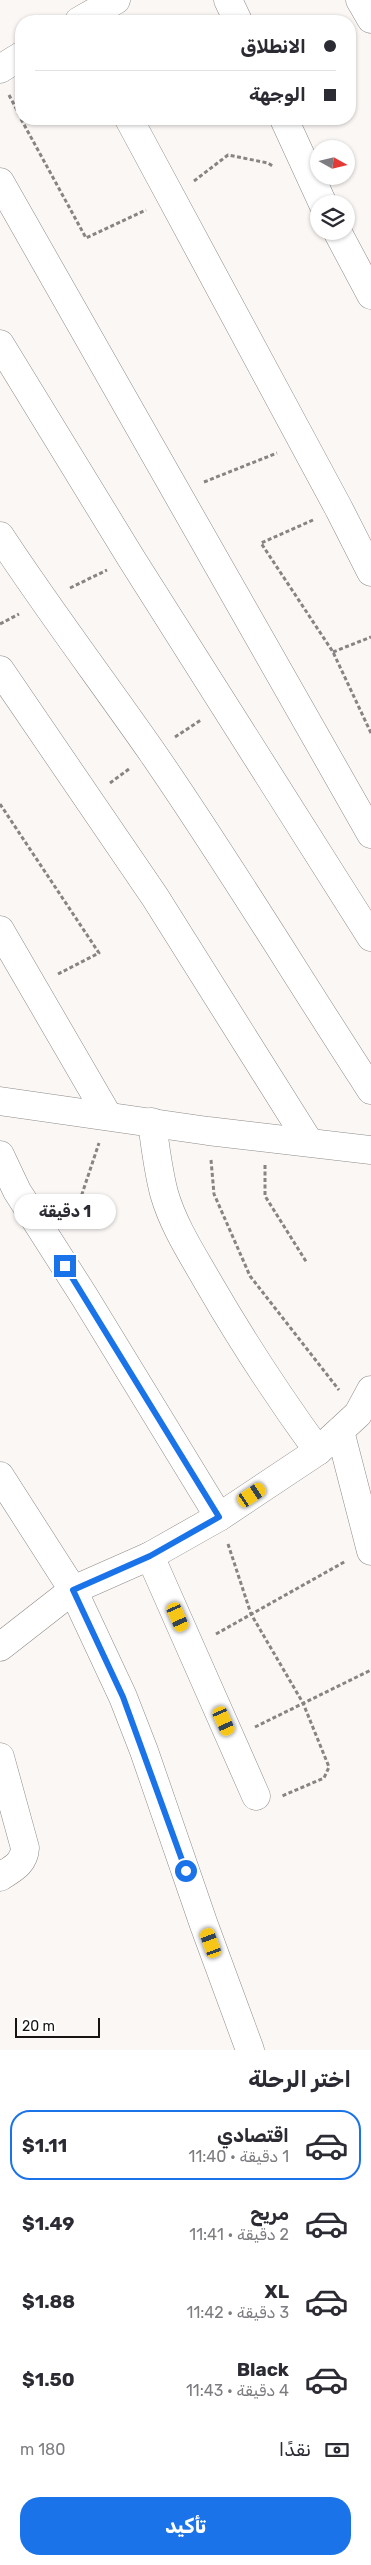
<!DOCTYPE html>
<html lang="ar">
<head>
<meta charset="utf-8">
<style>
	:root { --surface:#fff; --page:#f2f2f3; --text:#2b2b33; --muted:#7c7c81; --line:#e1e1e2; --accent:#1a73e8 }
	body { margin:0; font-family:Rubik,"Noto Sans Arabic",sans-serif; background:var(--page); color:var(--text); direction:rtl; height:100vh; display:flex; flex-direction:column; font-size:19px; white-space:nowrap }
	* { box-sizing:border-box; margin:0 }
	p { font-size:16px; color:var(--muted) }
	.icon { flex:none; width:28px; height:28px; fill:none; stroke:currentColor; stroke-width:2; stroke-linecap:round; stroke-linejoin:round }
	.map { position:relative; height:2050px; overflow:hidden; direction:ltr }
	.panel { display:flex; flex-direction:column; background:var(--surface); flex:1 }
	.panel>* { flex:none }
	.guide { position:absolute; left:15px; top:15px; width:341px; height:110px; border-radius:20px; box-shadow:0 1px 4px #0004; direction:rtl; display:grid; align-content:center; height:110px; padding:0 20px; background:var(--surface) }
	.needle { width:32px; rotate:98deg }
	.fabs { position:absolute; left:310px; top:140px; display:grid; gap:10px }
	.fabs a { display:grid; place-items:center; width:45px; height:45px; border-radius:50%; background:var(--surface); box-shadow:0 1px 4px #0004; font-size:25px }
	.scale { position:absolute; left:15px; bottom:12px; width:85px; box-sizing:border-box; padding-left:5px; border:2px solid #151413; border-top:0; font-size:14px; line-height:18px; white-space:nowrap; color:#151413; -webkit-text-stroke:4px #fff; paint-order:stroke }
	.end { position:absolute; width:22px; height:22px; margin:-11px; border:6px solid #1a73e8; background:#fff; box-shadow:0 0 0 2px #fff }
	.from { border-radius:50% }
	.bubble { position:absolute; height:35px; border-radius:18px; background:var(--surface); box-shadow:0 1px 4px #0004; font-size:16px; font-weight:700; line-height:35px; text-align:center; direction:rtl }
	.car { position:absolute; width:15px; height:30px; margin:-15px -8px; border-radius:6px; box-shadow:0 0 4px 1px #0007; background:linear-gradient(#f5c518 24%,#345 0 40%,#f5c518 0 76%,#345 0 86%,#f5c518 0) }
	.guide b { display:flex; align-items:center; gap:18px; height:48px; font-size:19px }
	.guide b+b { border-top:1px solid var(--line) }
	.guide i { width:12px; height:12px; background:var(--text) }
	ul { padding:0; list-style:none }
	li { display:flex; align-items:center; gap:15px; height:70px; margin:0 10px 8px; padding:0 10px; border:2px solid transparent; border-radius:20px }
	li div { flex:1 }
	li b { display:block; font-size:19px }
	li em { font-style:normal; font-weight:700 }
	li.current { border-color:var(--accent) }
	li>.icon { width:45px; height:45px; stroke-width:1.5 }
	h2 { padding:0 20px; font-size:22px; line-height:60px }
	.pay { display:flex; align-items:center; gap:12px; height:55px; padding:0 20px; font-size:19px }
	.pay p { margin-inline-start:auto }
	.action { display:flex; gap:10px; margin-top:auto; padding:10px 20px }
	.action a { flex:1; height:58px; border-radius:20px; background:var(--accent); color:#fff; font-size:20px; font-weight:700; line-height:58px; text-align:center }
	.map>svg:first-child { display:block }
</style>
</head>
<body>
<div class="map">
<svg width="371" height="2050" viewBox="0 0 371 2050">
	<rect width="100%" height="100%" fill="#fbf7f5"/>
	<g fill="none" stroke-linecap="round" stroke-linejoin="round">
		<g stroke="#8e8b89" stroke-width="29">
			<g id="minor">
				<path d="M228,0L238,21"/>
				<path d="M360,0L371,19"/>
				<path d="M79,21L116,0"/>
				<path d="M0,69L21,56"/>
				<path d="M129,119L339,509L371,572"/>
				<path d="M284,119L323,204"/>
				<path d="M0,182L371,834"/>
				<path d="M337,231L371,295"/>
				<path d="M0,344L131,558L371,937"/>
				<path d="M0,536C48,609 101,679 152,752C228,862 298,978 371,1090"/>
				<path d="M0,670L155,897L309,1142"/>
				<path d="M0,930L108,1116"/>
				<path d="M0,1101L208,1131L371,1150"/>
				<path d="M152,1122C155,1146 158,1170 164,1193C173,1225 192,1254 208,1282C242,1341 278,1396 318,1451"/>
				<path d="M0,1155L17,1191L84,1296L219,1517"/>
				<path d="M340,1431L371,1551"/>
				<path d="M0,1476L73,1590L0,1647"/>
				<path d="M150,1556L256,1796"/>
				<path d="M0,1757L25,1848C24,1864 12,1869 0,1877"/>
				<path d="M250,2050L204,1925L144,1751L123,1697L73,1590L150,1556L219,1517L318,1451L358,1414L371,1390"/>
			</g>
		</g>
		<g stroke="#878483" stroke-width="3" stroke-dasharray="4 2.5" stroke-linecap="butt">
			<path d="M9,95L21,118"/>
			<path d="M21,119L86,238L146,210"/>
			<path d="M194,181L228,155L268,163L274,167"/>
			<path d="M204,482L277,453"/>
			<path d="M313,520L261,543L333,652L371,733"/>
			<path d="M70,588L107,570"/>
			<path d="M0,624L19,614"/>
			<path d="M333,652L371,637"/>
			<path d="M175,737L201,720"/>
			<path d="M110,783L129,769"/>
			<path d="M0,804L99,953L58,974"/>
			<path d="M211,1160L214,1194L250,1276L339,1390"/>
			<path d="M265,1165V1196L307,1263"/>
			<path d="M65,1215L81,1197L99,1143"/>
			<path d="M228,1544L251,1614L303,1703L329,1767L324,1778L282,1796"/>
			<path d="M216,1634L346,1561"/>
			<path d="M255,1727L371,1670"/>
		</g>
		<use href="#minor" stroke="#fff" stroke-width="28"/>
	</g>
	<g fill="none" stroke-linecap="round" stroke-linejoin="round">
		<path stroke="#1a73e8" stroke-width="6" d="M65,1266L219,1517L150,1556L73,1590L123,1697L186,1871"/>
	</g>
</svg>
<div class="fabs">
<a><svg class="needle" viewBox="-14 -14 28 28"><path d="M0-13l5 13h-10z" fill="#e53935"/><path d="M0 13l5-13h-10z" fill="#7c7c81"/></svg></a>
<a><svg class="icon" aria-label="layers" viewBox="0 0 24 24"><path d="M12 4l9 5-9 5-9-5zM3 14l9 5 9-5"/></svg></a>
</div>
<div class="scale">20 m</div>
<i class="end from" style="left:186px;top:1871px"></i>
<i class="end" style="left:65px;top:1266px"></i>
<div class="bubble" style="left:14px;top:1194px;width:102px">1 دقيقة</div>
<i class="car" style="left:252px;top:1495px;rotate:56deg"></i>
<i class="car" style="left:178px;top:1617px;rotate:156deg"></i>
<i class="car" style="left:224px;top:1721px;rotate:156deg"></i>
<i class="car" style="left:211px;top:1943px;rotate:340deg"></i>
<div class="guide">
<b><i class="from"></i>الانطلاق</b>
<b><i></i>الوجهة</b>
</div>
</div>
<section class="panel">
<h2>اختر الرحلة</h2>
<ul>
<li class="current"><svg class="icon" aria-label="car" viewBox="0 0 24 24"><path d="M5 17H2v-5l4-1 3-4h7l3 4 3 1v5h-3M9 17h6M6 11h13"/><circle cx="7" cy="17" r="2"/><circle cx="17" cy="17" r="2"/></svg><div><b>اقتصادي</b><p>1 دقيقة · 11:40</p></div><em>$1.11</em></li>
<li><svg class="icon" aria-label="car" viewBox="0 0 24 24"><path d="M5 17H2v-5l4-1 3-4h7l3 4 3 1v5h-3M9 17h6M6 11h13"/><circle cx="7" cy="17" r="2"/><circle cx="17" cy="17" r="2"/></svg><div><b>مريح</b><p>2 دقيقة · 11:41</p></div><em>$1.49</em></li>
<li><svg class="icon" aria-label="car" viewBox="0 0 24 24"><path d="M5 17H2v-5l4-1 3-4h7l3 4 3 1v5h-3M9 17h6M6 11h13"/><circle cx="7" cy="17" r="2"/><circle cx="17" cy="17" r="2"/></svg><div><b>XL</b><p>3 دقيقة · 11:42</p></div><em>$1.88</em></li>
<li><svg class="icon" aria-label="car" viewBox="0 0 24 24"><path d="M5 17H2v-5l4-1 3-4h7l3 4 3 1v5h-3M9 17h6M6 11h13"/><circle cx="7" cy="17" r="2"/><circle cx="17" cy="17" r="2"/></svg><div><b>Black</b><p>4 دقيقة · 11:43</p></div><em>$1.50</em></li>
</ul>
<div class="pay"><svg class="icon" aria-label="cash" viewBox="0 0 24 24"><path d="M3 7h18v10H3z"/><circle cx="12" cy="12" r="2"/></svg>نقدًا<p>180 m</p></div>
<div class="action"><a>تأكيد</a></div>
</section>
</body>
</html>
